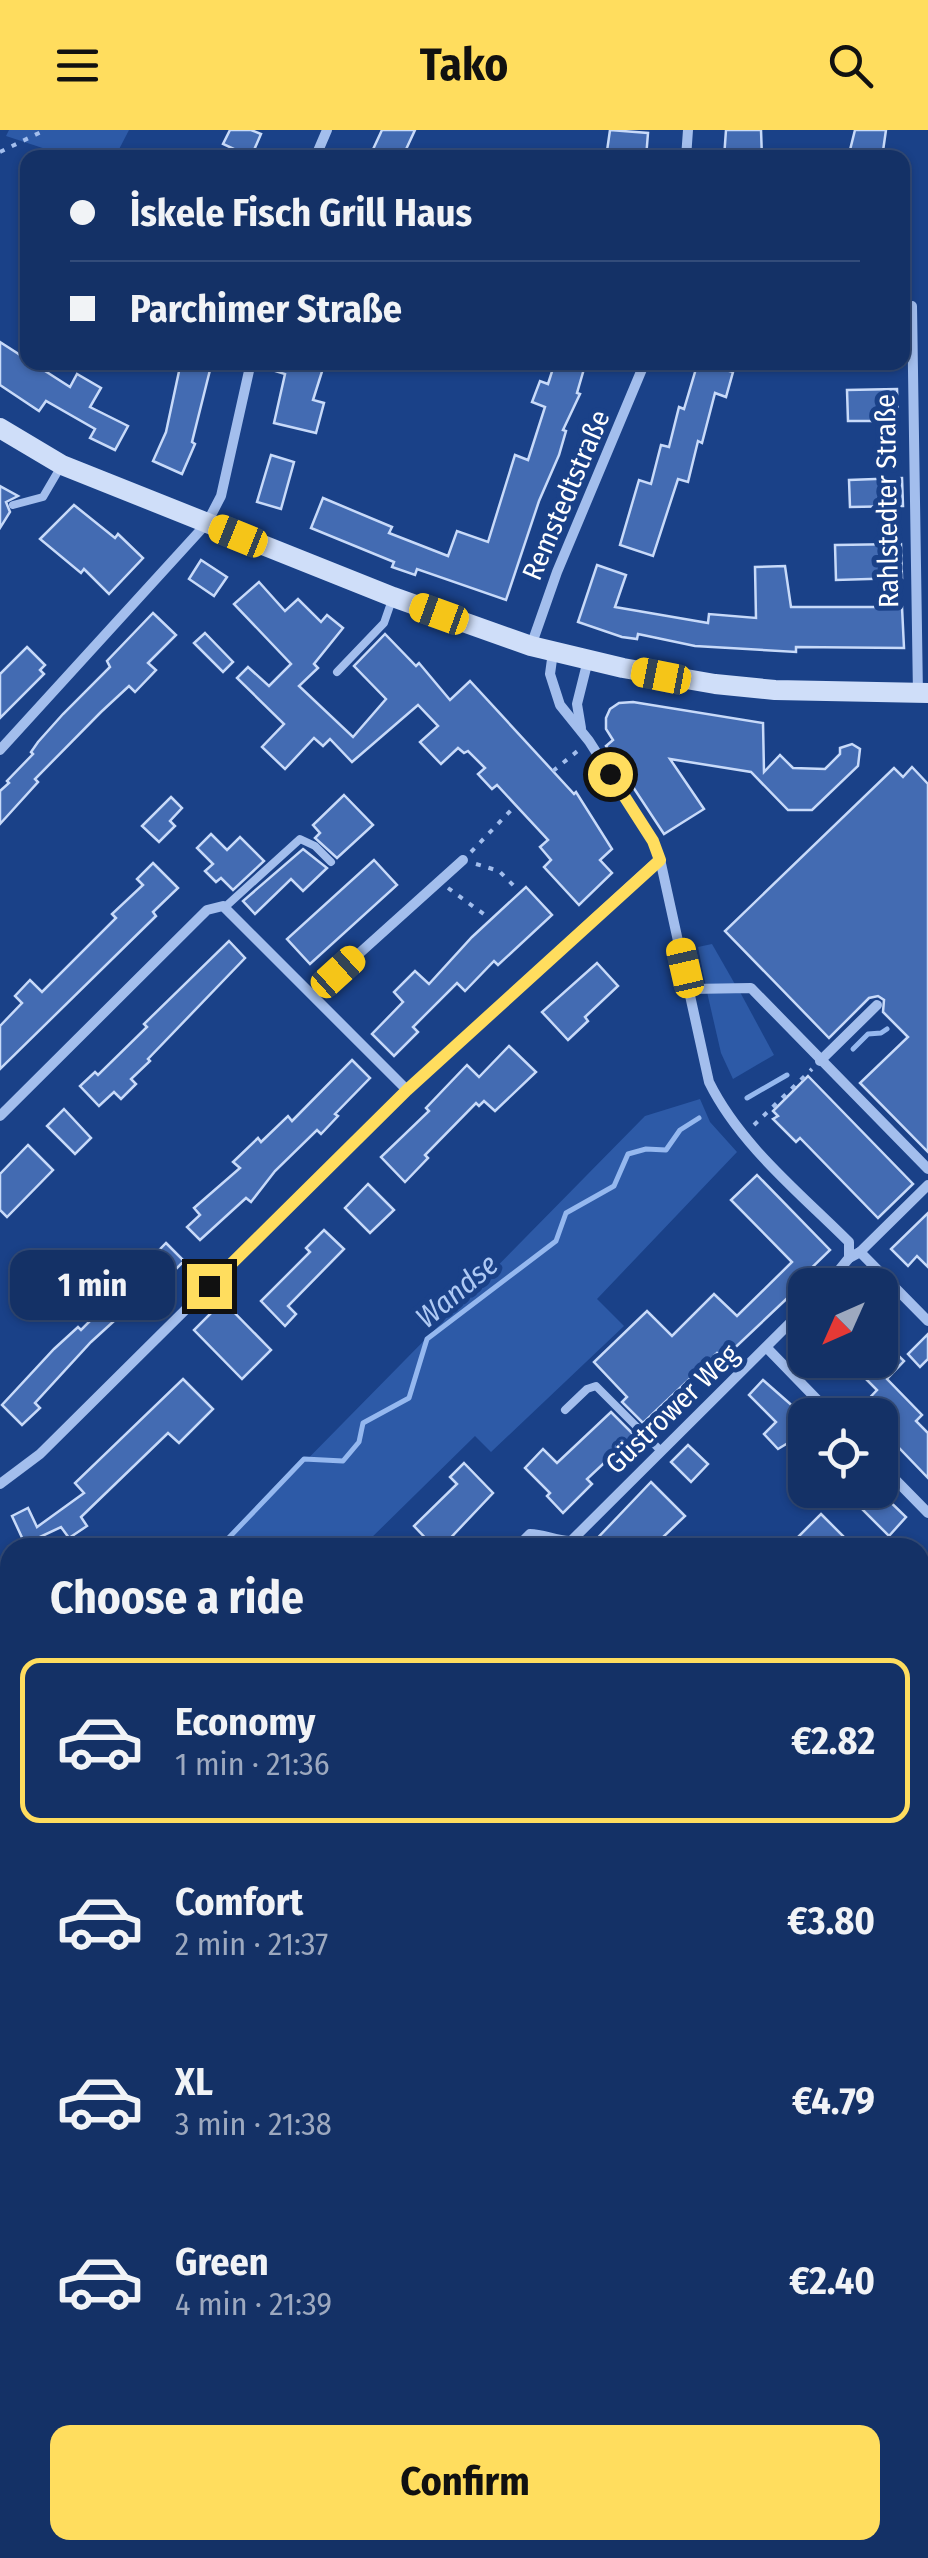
<!DOCTYPE html>
<html lang="en">
<head>
<meta charset="utf-8">
<style>
	:root { --surface:#143166; --page:#1d396c; --text:#f1f3f6; --muted:#9da9bf; --line:#334c7a; --accent:#ffdd5e }
	body { margin:0; font-family:"Fira Sans Condensed",sans-serif; background:var(--page); color:var(--text); height:100vh; display:flex; flex-direction:column; font-size:38px; white-space:nowrap }
	* { box-sizing:border-box; margin:0 }
	p { font-size:32px; color:var(--muted) }
	.icon { flex:none; width:55px; height:55px; fill:none; stroke:currentColor; stroke-width:2; stroke-linecap:round; stroke-linejoin:round }
	.map { position:relative; flex:1; overflow:hidden }
	.panel { position:absolute; left:0px; top:1408px; width:930px; height:1022px; display:flex; flex-direction:column; background:var(--surface); border-radius:30px 30px 0 0; box-shadow:0 2px 8px #0004,0 0 0 2px var(--line) }
	.panel>* { flex:none }
	.banner { position:absolute; left:20px; top:20px; width:890px; height:220px; border-radius:20px; box-shadow:0 2px 8px #0004,0 0 0 2px var(--line); display:grid; align-content:center; height:220px; padding:0 50px; background:var(--surface) }
	.needle { width:65px; rotate:225deg }
	.tools { position:absolute; left:788px; top:1138px; display:grid; gap:20px }
	.tools a { display:grid; place-items:center; width:110px; height:110px; border-radius:20px; background:var(--surface); box-shadow:0 2px 8px #0004,0 0 0 2px var(--line); font-size:50px }
	.end { position:absolute; width:45px; height:45px; margin:-22px; border:12px solid #ffdd5e; background:#111; box-shadow:0 0 0 5px #111 }
	.from { border-radius:50% }
	.bubble { position:absolute; height:70px; border-radius:20px; background:var(--surface); box-shadow:0 2px 8px #0004,0 0 0 2px var(--line); font-size:32px; font-weight:700; line-height:70px; text-align:center }
	.car { position:absolute; width:30px; height:60px; margin:-30px -15px; border-radius:12px; box-shadow:0 0 8px 2px #0007; background:linear-gradient(#f5c518 24%,#345 0 40%,#f5c518 0 76%,#345 0 86%,#f5c518 0) }
	.banner b { display:flex; align-items:center; gap:35px; height:95px; font-size:38px }
	.banner b+b { border-top:2px solid var(--line) }
	.banner i { width:25px; height:25px; background:var(--text) }
	ul { padding:0; list-style:none }
	li { display:flex; align-items:center; gap:30px; height:165px; margin:0 20px 15px; padding:0 30px; border:5px solid transparent; border-radius:20px }
	li div { flex:1 }
	li b { display:block; font-size:38px }
	li em { font-style:normal; font-weight:700 }
	li.on { border-color:var(--accent) }
	li>.icon { width:90px; height:90px; stroke-width:1.5 }
	h2 { padding:0 50px; font-size:45px; line-height:120px }
	.action { display:flex; gap:20px; margin-top:auto; padding:20px 50px }
	.action a { flex:1; height:115px; border-radius:20px; background:var(--accent); color:#111; font-size:40px; font-weight:700; line-height:115px; text-align:center }
	header { display:flex; justify-content:space-between; align-items:center; height:130px; padding:0 50px; background:var(--accent); color:#111; font-size:45px; font-weight:700 }
	.map>svg:first-child { display:block }
</style>
</head>
<body>
<header><svg class="icon" aria-label="menu" viewBox="0 0 24 24"><path d="M4 6h16M4 12h16M4 18h16"/></svg>Tako<svg class="icon" aria-label="search" viewBox="0 0 24 24"><circle cx="10" cy="10" r="6"/><path d="M15 15l6 6"/></svg></header>
<div class="map">
<svg width="928" height="2428" viewBox="0 0 928 2428">
	<rect width="100%" height="100%" fill="#1a4188"/>
	<g fill="#2d5aa7">
		<path d="M9,0H129L115,27H70L6,6Z"/>
		<path d="M712,814L736,856L706,857L698,817Z"/>
		<path d="M707,862H740L774,925L733,949L721,923Z"/>
		<path d="M700,969L710,992L737,1022L597,1169L624,1196L491,1322L475,1306L362,1417H221L645,986Z"/>
	</g>
	<g fill="none" stroke-linecap="round" stroke-linejoin="round">
		<g stroke="#95b8ef" stroke-width="5">
			<path d="M853,919L868,904L881,903L887,899"/>
			<path d="M747,968L787,945"/>
			<path d="M219,1418L304,1329L343,1331L359,1312L363,1293L409,1268L427,1209L556,1111L566,1083L614,1056L628,1024L646,1019L666,1020L680,1000L699,988"/>
			<path d="M0,1782L10,1775"/>
		</g>
	</g>
	<g fill="#436bb2" stroke="#c8daf9" stroke-width="2.5">
		<path d="M230,0H251L261,4L251,27L223,14Z"/>
		<path d="M382,0H415L402,28H369Z"/>
		<path d="M610,0L648,3L646,28H612L613,21H607Z"/>
		<path d="M726,0H761L762,28H724Z"/>
		<path d="M855,0H886L882,28H848Z"/>
		<path d="M0,212L70,257L77,244L101,258L90,277L128,296L115,320L90,308L95,299L46,271L39,281L0,255Z"/>
		<path d="M181,232H212L192,312L195,314L182,344L153,331L166,302Z"/>
		<path d="M260,232H325L313,270L324,273L316,303L274,293L285,244L259,236Z"/>
		<path d="M555,232H586L577,263L580,264L563,300L566,301L559,325L539,371L506,470L417,439L415,445L392,437L394,432L311,398L323,368L392,397L389,403L448,426L457,401L488,412L515,325L528,330L545,277L532,272L540,251L548,254Z"/>
		<path d="M698,232L733,242L726,267L715,263L702,313L698,311L688,352L678,349L653,426L620,415L639,350L651,354L661,315L669,317L679,277L684,279Z"/>
		<path d="M897,259L898,291H848L847,260Z"/>
		<path d="M271,325L294,332L281,379L257,372Z"/>
		<path d="M902,348L903,376L850,377L849,350Z"/>
		<path d="M0,356L18,366L6,372L10,382L0,398Z"/>
		<path d="M74,375L115,408L118,404L143,428L109,464L84,439L81,443L40,409Z"/>
		<path d="M901,414L902,448L836,450L835,415Z"/>
		<path d="M201,430L227,447L214,466L189,449Z"/>
		<path d="M597,435L626,445L615,477L708,493L709,484L756,488L755,437L785,436L791,477H902L904,518L796,517V522L695,516L638,504L637,509L622,507L578,492Z"/>
		<path d="M259,452L285,481L298,469L321,492L327,485L343,498L314,534L318,538L299,556L353,607L386,569L354,536L385,504L416,536L419,533L450,570L470,551L574,664L576,662L612,719L600,730L612,743L579,775L544,737L551,730L540,717L548,710L497,655L492,659L478,644L485,638L468,621L464,623L458,618L441,634L420,612L438,596L418,575L352,632L330,609L323,616L314,608L285,639L262,617L284,594L237,548L248,537L269,556L291,534L234,474Z"/>
		<path d="M153,483L176,505L148,533L156,540L135,562L129,556L101,582L35,649L38,652L0,694V661L9,653L7,651L33,624L31,622L38,612L63,584L110,537L107,531Z"/>
		<path d="M205,503L233,532L223,542L194,513Z"/>
		<path d="M27,517L45,535L40,540L44,544L0,588V544Z"/>
		<path d="M633,572L763,593L764,642L780,625L793,638L825,639L840,624V618L852,614L860,619L858,636L812,680H788L751,642L670,629L704,679L664,704L606,616L613,610L606,599V588L610,579L619,573Z"/>
		<path d="M912,637L928,654V1022L860,953L908,907L883,882L884,870L878,866L869,868L829,908L725,801L894,638L903,647Z"/>
		<path d="M344,665L373,695L337,728L315,708L320,703L313,695Z"/>
		<path d="M171,667L182,678L170,691L175,696L159,712L142,696Z"/>
		<path d="M211,704L227,720L240,707L264,731L233,760L221,748L216,752L205,741L213,734L197,718Z"/>
		<path d="M303,719L327,738L303,761L291,749L255,784L243,771Z"/>
		<path d="M374,730L397,755L310,834L287,809Z"/>
		<path d="M153,733L178,758L153,782L156,786L0,939V896L22,873L15,866L30,850L42,862L116,788L112,784L143,755L137,749Z"/>
		<path d="M526,757L552,785L498,835L494,831L465,861L457,853L413,897L418,902L394,926L372,904L403,872L394,862L415,841L429,854L472,807Z"/>
		<path d="M229,811L245,828L148,929L150,931L131,949L136,954L121,969L114,962L99,976L80,956L95,942L98,945L147,897L144,894Z"/>
		<path d="M597,833L618,856L585,887L588,891L568,910L542,882Z"/>
		<path d="M509,916L536,942L495,981L484,971L479,976L476,973L425,1025L428,1028L405,1052L381,1027L429,981L426,978L467,935L479,947Z"/>
		<path d="M352,930L370,948L335,984L338,986L321,1004L317,1000L275,1041L251,1072L246,1068L200,1110L187,1097L200,1085L194,1078L240,1038L233,1032L258,1008L261,1012L288,986L292,991Z"/>
		<path d="M808,946L913,1054L878,1088L800,1008L796,1012L773,989L778,986L773,981Z"/>
		<path d="M64,979L91,1008L75,1024L47,996Z"/>
		<path d="M28,1015L53,1040L7,1087L0,1080V1044Z"/>
		<path d="M757,1045L830,1120L795,1154L798,1158L723,1229L717,1223L643,1293L622,1272L627,1267L594,1232L647,1181L672,1206L714,1164L737,1186L792,1132L731,1070Z"/>
		<path d="M368,1054L394,1080L370,1103L345,1078Z"/>
		<path d="M928,1083V1137L917,1126L908,1136L891,1119Z"/>
		<path d="M324,1100L344,1119L288,1176L296,1184L285,1196L261,1171L310,1122L306,1118Z"/>
		<path d="M166,1113L184,1131L141,1174L137,1170L91,1212L35,1273L40,1278L22,1295L2,1275L54,1219L78,1197L81,1200L103,1178L99,1174L127,1146L131,1149Z"/>
		<path d="M223,1171L271,1220L242,1249L194,1200Z"/>
		<path d="M928,1204V1229L920,1237L908,1224Z"/>
		<path d="M880,1208L904,1231L887,1249L922,1285L916,1291L928,1303V1348L880,1298V1285H867L860,1278L877,1260L847,1230H880Z"/>
		<path d="M183,1249L213,1279L179,1313L168,1303L81,1387L87,1396L69,1408L61,1397L25,1414L12,1386L28,1378L37,1397L84,1363L75,1353Z"/>
		<path d="M763,1250L796,1279L805,1270V1322L793,1310L778,1319L764,1304L776,1292L749,1265Z"/>
		<path d="M611,1282L634,1305L587,1349L592,1354L563,1383L547,1366L550,1363L525,1338L543,1319L557,1333Z"/>
		<path d="M688,1315L708,1334L691,1352L671,1332Z"/>
		<path d="M464,1333L493,1363L441,1418H435L414,1396L457,1354L450,1347Z"/>
		<path d="M651,1352L685,1386L662,1408L671,1418H588Z"/>
		<path d="M843,1360H878L906,1387L889,1406Z"/>
		<path d="M821,1384L855,1418H810L799,1406Z"/>
	</g>
	<g fill="none" stroke-linecap="round" stroke-linejoin="round">
		<g stroke="#a3beed" stroke-width="4" stroke-dasharray="5 8" stroke-linecap="butt">
			<path d="M0,22L45,0"/>
			<path d="M553,641L580,619"/>
			<path d="M471,722L516,675"/>
			<path d="M476,734L499,741L515,757"/>
			<path d="M448,758L485,785"/>
			<path d="M754,995L812,939"/>
			<path d="M0,1799L10,1796"/>
			<path d="M0,1872L10,1883"/>
		</g>
		<g stroke="#a3beed" stroke-width="8">
			<path d="M13,375L43,367L60,338"/>
			<path d="M337,542L384,493L393,467"/>
			<path d="M224,778L300,709L315,716L331,732"/>
			<path d="M565,1280L587,1259L596,1256L661,1321"/>
		</g>
		<g stroke="#a3beed" stroke-width="10">
			<path d="M315,28L327,0"/>
			<path d="M686,28L688,0"/>
			<path d="M912,176L918,565"/>
			<path d="M531,516L557,442L645,232"/>
			<path d="M553,522L550,544L560,575L589,611L653,711L660,729L709,952C740,1015 800,1063 849,1112V1128"/>
			<path d="M581,598L577,574L588,530"/>
			<path d="M0,620L207,393L221,366L251,232"/>
			<path d="M690,859L751,858L928,1039"/>
			<path d="M313,865L463,730"/>
			<path d="M820,931L877,875"/>
			<path d="M0,986L207,780L223,776L407,960"/>
			<path d="M860,1122L928,1055"/>
			<path d="M849,1128L860,1122L928,1191"/>
			<path d="M827,1155L849,1128"/>
			<path d="M767,1218L832,1285"/>
			<path d="M880,1334L928,1383"/>
			<path d="M0,1354L40,1324L407,960L660,729"/>
			<path d="M516,1418L530,1404C544,1404 555,1411 570,1411"/>
			<path d="M564,1418L805,1178"/>
			<path d="M920,1571L928,1566"/>
			<path d="M920,2184L928,2177"/>
			<path d="M920,2236L928,2247"/>
			<path d="M0,2355L10,2349"/>
			<path d="M613,2428L623,2420"/>
		</g>
		<path stroke="#cfdef9" stroke-width="20" d="M0,298L62,335L393,467L531,516L623,538L715,554L775,560L928,563"/>
		<g stroke="#fff" stroke-width="9">
			<g id="rail">
				<path d="M920,1438L928,1437"/>
				<path d="M920,1458H928"/>
				<path d="M0,1576L10,1575"/>
			</g>
		</g>
		<use href="#rail" stroke="#1a4188" stroke-width="5" stroke-dasharray="15" stroke-linecap="butt"/>
	</g>
	<g fill="none" stroke-linecap="round" stroke-linejoin="round">
		<path stroke="#ffdd5e" stroke-width="12" d="M209,1156L407,960L660,730L653,711L610,644"/>
	</g>
	<g text-anchor="middle" dominant-baseline="central" stroke-width="10" stroke-linejoin="round" paint-order="stroke">
		<g font-size="28" fill="#fff" stroke="#1a4188">
			<text transform="translate(566 365) rotate(-67)">Remstedtstraße</text>
			<text transform="translate(887 371) rotate(-91)">Rahlstedter Straße</text>
			<text transform="translate(672 1279) rotate(-44)">Güstrower Weg</text>
		</g>
		<g font-size="30" font-style="italic" fill="#aec9f4" stroke="#1a4188">
			<text transform="translate(457 1161) rotate(-40)">Wandse</text>
		</g>
	</g>
</svg>
<div class="tools">
<a><svg class="needle" viewBox="-14 -14 28 28"><path d="M0-13l5 13h-10z" fill="#e53935"/><path d="M0 13l5-13h-10z" fill="#9da9bf"/></svg></a>
<a><svg class="icon" aria-label="locate" viewBox="0 0 24 24"><circle cx="12" cy="12" r="6"/><path d="M12 2v4M12 18v4M2 12h4M18 12h4"/></svg></a>
</div>
<i class="end from" style="left:610px;top:644px"></i>
<i class="end" style="left:209px;top:1156px"></i>
<div class="bubble" style="left:10px;top:1120px;width:165px">1 min</div>
<i class="car" style="left:238px;top:406px;rotate:292deg"></i>
<i class="car" style="left:439px;top:484px;rotate:290deg"></i>
<i class="car" style="left:661px;top:546px;rotate:281deg"></i>
<i class="car" style="left:685px;top:838px;rotate:347deg"></i>
<i class="car" style="left:338px;top:842px;rotate:48deg"></i>
<div class="banner">
<b><i class="from"></i>İskele Fisch Grill Haus</b>
<b><i></i>Parchimer Straße</b>
</div>
<section class="panel">
<h2>Choose a ride</h2>
<ul>
<li class="on"><svg class="icon" aria-label="car" viewBox="0 0 24 24"><path d="M5 17H2v-5l4-1 3-4h7l3 4 3 1v5h-3M9 17h6M6 11h13"/><circle cx="7" cy="17" r="2"/><circle cx="17" cy="17" r="2"/></svg><div><b>Economy</b><p>1 min · 21:36</p></div><em>€2.82</em></li>
<li><svg class="icon" aria-label="car" viewBox="0 0 24 24"><path d="M5 17H2v-5l4-1 3-4h7l3 4 3 1v5h-3M9 17h6M6 11h13"/><circle cx="7" cy="17" r="2"/><circle cx="17" cy="17" r="2"/></svg><div><b>Comfort</b><p>2 min · 21:37</p></div><em>€3.80</em></li>
<li><svg class="icon" aria-label="car" viewBox="0 0 24 24"><path d="M5 17H2v-5l4-1 3-4h7l3 4 3 1v5h-3M9 17h6M6 11h13"/><circle cx="7" cy="17" r="2"/><circle cx="17" cy="17" r="2"/></svg><div><b>XL</b><p>3 min · 21:38</p></div><em>€4.79</em></li>
<li><svg class="icon" aria-label="car" viewBox="0 0 24 24"><path d="M5 17H2v-5l4-1 3-4h7l3 4 3 1v5h-3M9 17h6M6 11h13"/><circle cx="7" cy="17" r="2"/><circle cx="17" cy="17" r="2"/></svg><div><b>Green</b><p>4 min · 21:39</p></div><em>€2.40</em></li>
</ul>
<div class="action"><a>Confirm</a></div>
</section>
</div>
</body>
</html>
